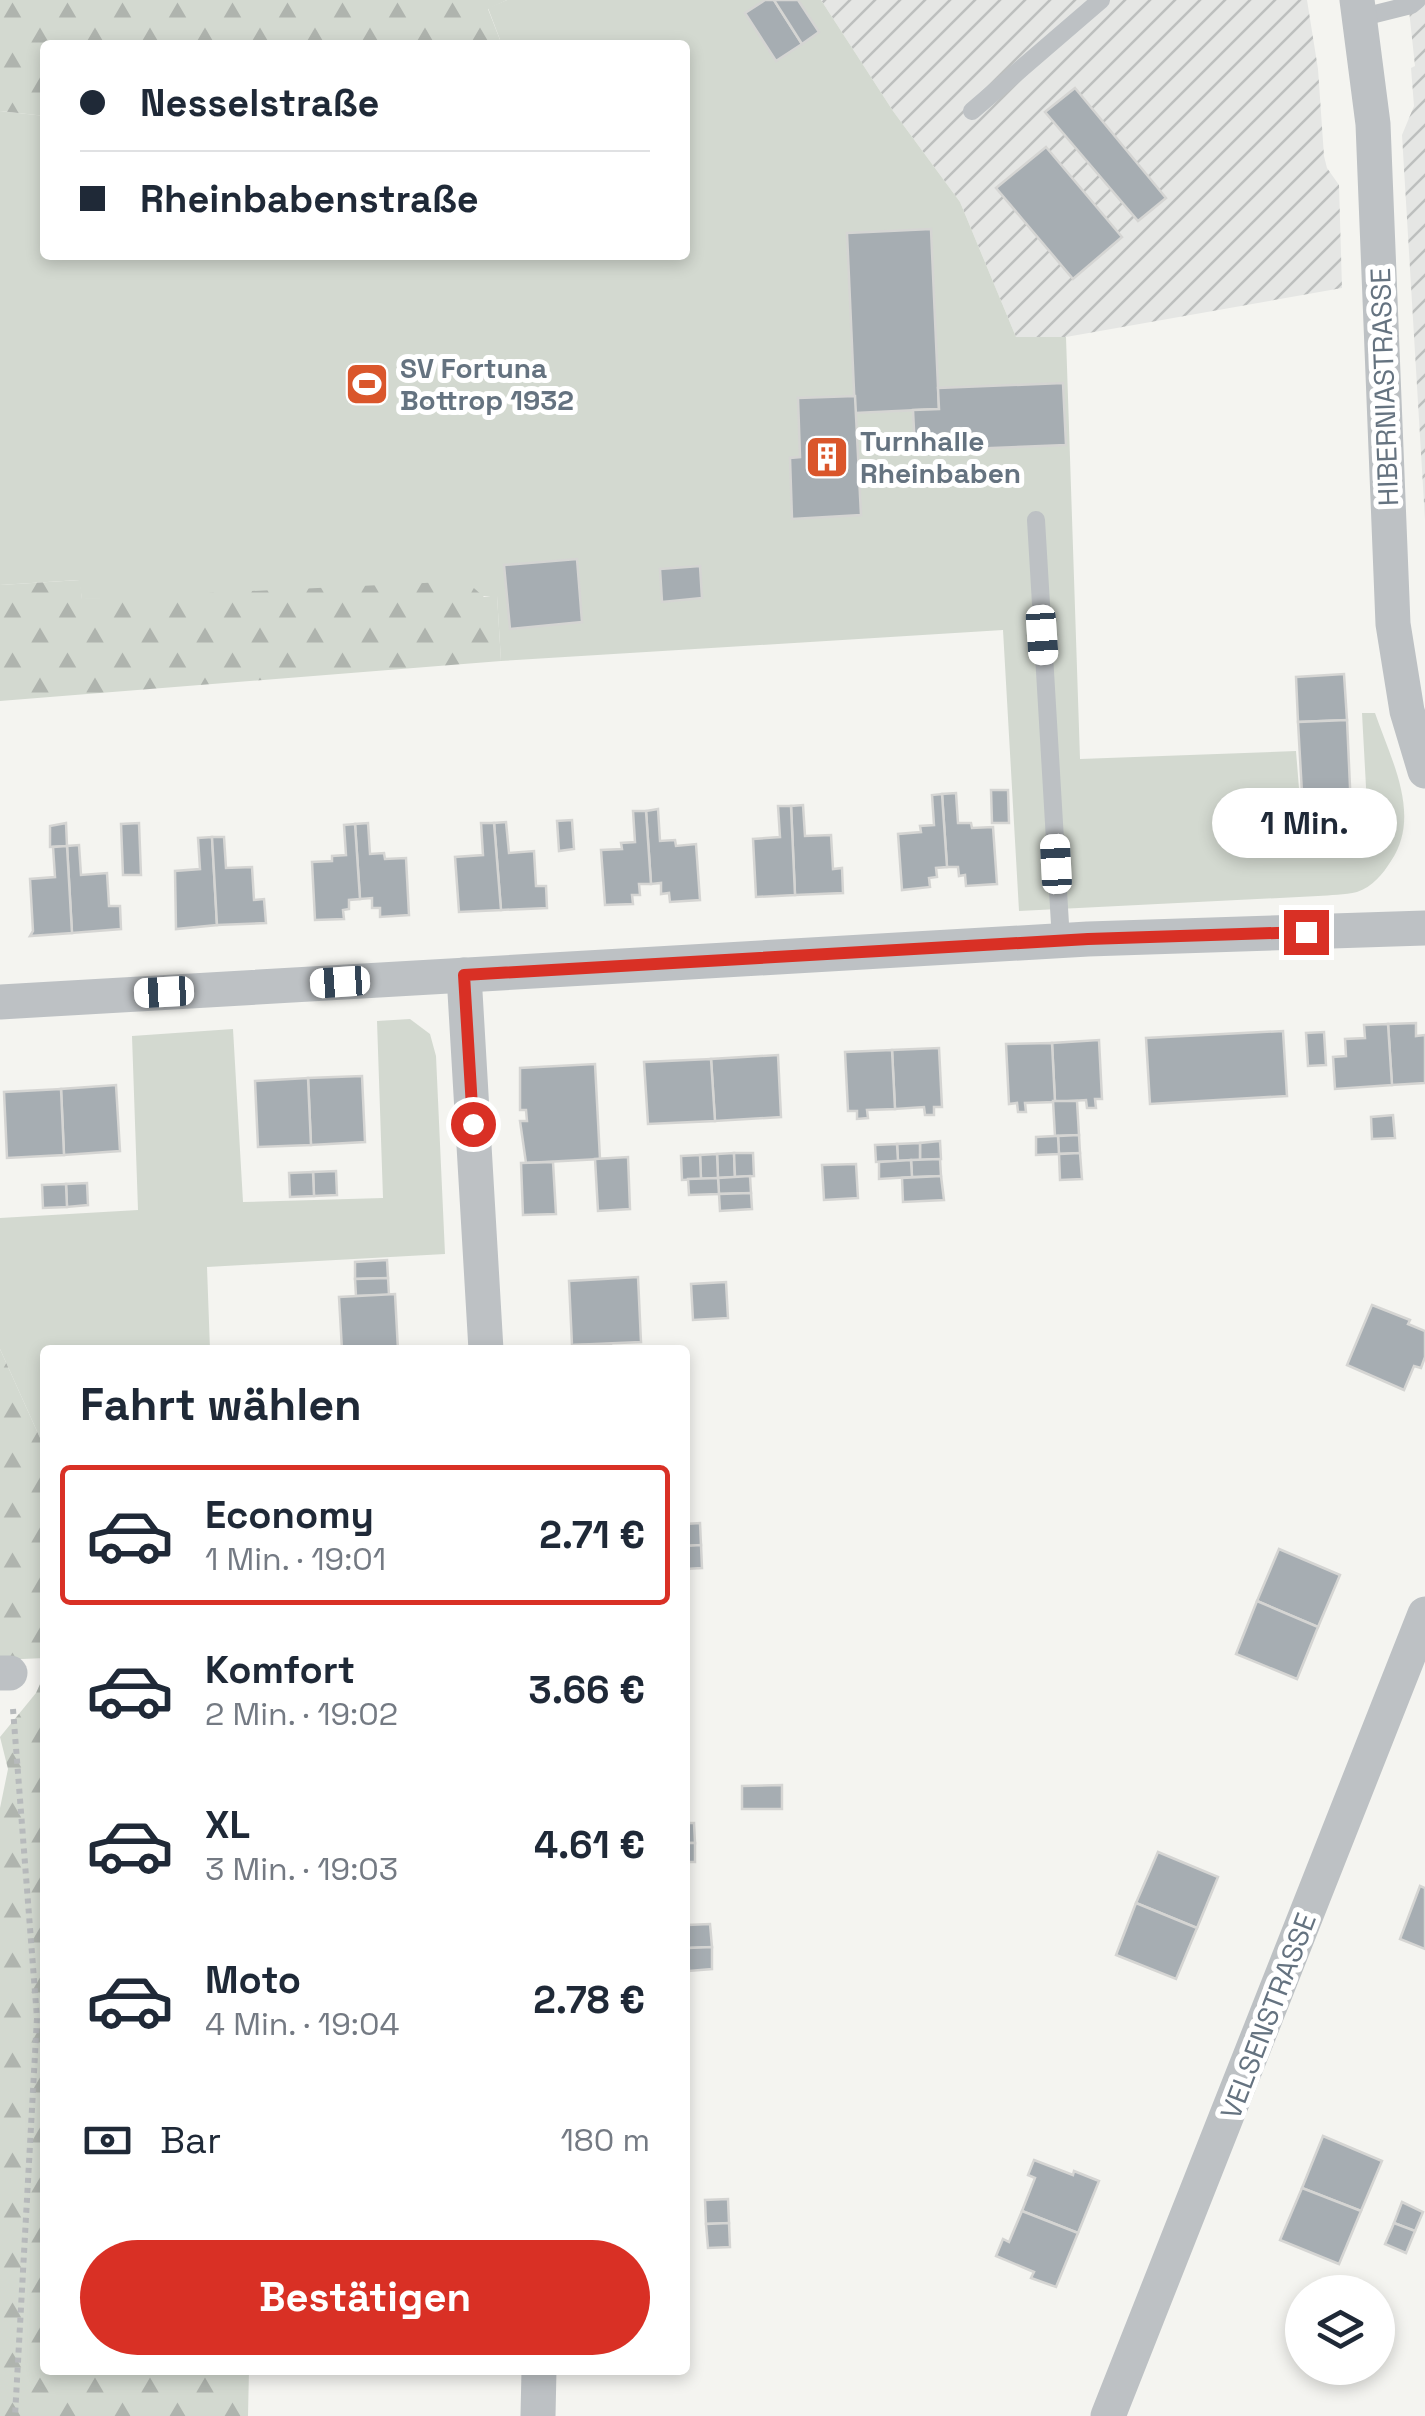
<!DOCTYPE html>
<html lang="de">
<head>
<meta charset="utf-8">
<style>
	:root { --surface:#fff; --page:#f6f6f7; --text:#1f2937; --muted:#747a83; --line:#e0e1e3; --accent:#d93025 }
	body { margin:0; font-family:"Space Grotesk",sans-serif; background:var(--page); color:var(--text); height:100vh; display:flex; flex-direction:column; font-size:38px; white-space:nowrap }
	* { box-sizing:border-box; margin:0 }
	p { font-size:32px; color:var(--muted) }
	.icon { flex:none; width:55px; height:55px; fill:none; stroke:currentColor; stroke-width:2; stroke-linecap:round; stroke-linejoin:round }
	.map { position:relative; flex:1; overflow:hidden }
	.side { position:absolute; left:40px; top:1345px; width:650px; height:1030px; display:flex; flex-direction:column; background:var(--surface); border-radius:10px; box-shadow:0 5px 15px #0003 }
	.side>* { flex:none }
	.banner { position:absolute; left:40px; top:40px; width:650px; height:220px; border-radius:10px; box-shadow:0 5px 15px #0003; display:grid; align-content:center; height:220px; padding:0 40px; background:var(--surface) }
	.tools { position:absolute; left:1285px; top:2275px; display:grid; gap:20px }
	.tools a { display:grid; place-items:center; width:110px; height:110px; border-radius:50%; background:var(--surface); box-shadow:0 5px 15px #0003; font-size:50px }
	.end { position:absolute; width:45px; height:45px; margin:-22px; border:12px solid #d93025; background:#fff; box-shadow:0 0 0 5px #fff }
	.from { border-radius:50% }
	.bubble { position:absolute; height:70px; border-radius:35px; background:var(--surface); box-shadow:0 5px 15px #0003; font-size:32px; font-weight:700; line-height:70px; text-align:center }
	.car { position:absolute; width:30px; height:60px; margin:-30px -15px; border-radius:12px; box-shadow:0 0 8px 2px #0007; background:linear-gradient(#fff 24%,#345 0 40%,#fff 0 76%,#345 0 86%,#fff 0) }
	.banner b { display:flex; align-items:center; gap:35px; height:95px; font-size:38px }
	.banner b+b { border-top:2px solid var(--line) }
	.banner i { width:25px; height:25px; background:var(--text) }
	ul { padding:0; list-style:none }
	li { display:flex; align-items:center; gap:30px; height:140px; margin:0 20px 15px; padding:0 20px; border:5px solid transparent; border-radius:10px }
	li div { flex:1 }
	li b { display:block; font-size:38px }
	li em { font-style:normal; font-weight:700 }
	li.active { border-color:var(--accent) }
	li>.icon { width:90px; height:90px; stroke-width:1.5 }
	h2 { padding:0 40px; font-size:45px; line-height:120px }
	.pay { display:flex; align-items:center; gap:25px; height:110px; padding:0 40px; font-size:38px }
	.pay p { margin-inline-start:auto }
	.primary-button { display:flex; gap:20px; margin-top:auto; padding:20px 40px }
	.primary-button a { flex:1; height:115px; border-radius:60px; background:var(--accent); color:#fff; font-size:40px; font-weight:700; line-height:115px; text-align:center }
	.map>svg:first-child { display:block }
</style>
</head>
<body>
<div class="map">
<svg width="1425" height="2416" viewBox="0 0 1425 2416">
	<defs>
		<pattern id="industrial-furrows" width="10" height="10" patternUnits="userSpaceOnUse" patternTransform="scale(2.5)"><rect width="10" height="10" fill="#e5e6e4"/><path d="M-1 1l2-2M0 10L10 0M9 11l2-2" fill="none" stroke="#bdbfbe"/></pattern>
		<pattern id="forest-firs" width="22" height="20" patternUnits="userSpaceOnUse" patternTransform="scale(2.5)"><rect width="22" height="20" fill="#d3d9d0"/><path d="M5 1l3.5 6h-7zM16 11l3.5 6h-7z" fill="#afb4ae"/></pattern>
	</defs>
	<rect width="100%" height="100%" fill="#f4f4f0"/>
	<g fill="url(#industrial-furrows)">
		<path d="M821,0H1307L1318,69L1324,156L1327,168L1339,185L1342,288L1066,337H1016L960,202L893,111Z"/>
		<path d="M1425,0V520L1402,135L1414,106L1411,68L1415,66L1409,10Z"/>
	</g>
	<g fill="#d3d9d0">
		<path d="M507,0H821L893,111L960,202L1016,337H1066L1080,759L1296,751L1302,826L1368,824L1362,713H1375C1391,760 1422,815 1391,861C1383,874 1372,887 1357,892C1345,895 1330,895 1318,896L1019,911L1003,630L501,661L497,596L82,599L79,580L0,585V111L45,116V255H685V45H502L488,8Z"/>
		<path d="M410,1019L430,1034L436,1056L445,1254L207,1267L210,1350H45V1449L0,1349V1218L138,1210L132,1036L233,1029L243,1202L383,1198L377,1021Z"/>
	</g>
	<g fill="url(#forest-firs)">
		<path d="M0,0H507L488,9L502,45H45V116L0,111Z"/>
		<path d="M80,580L82,599L466,581L484,597L497,595L501,661L0,701V585Z"/>
		<path d="M0,1349L45,1449V1658L0,1660Z"/>
		<path d="M45,1673V2370H249L248,2416H0V1808L8,1769L0,1737L36,1693Z"/>
	</g>
	<g fill="#a6adb2" stroke="#d5d5d3" stroke-width="2.5">
		<path d="M765,0H774L802,44L776,61L745,13Z"/>
		<path d="M774,0H798L819,32L802,44Z"/>
		<path d="M1075,88L1166,198L1138,221L1045,112Z"/>
		<path d="M1046,147L1122,237L1073,279L996,188Z"/>
		<path d="M931,229L939,409L855,413L847,233Z"/>
		<path d="M1063,383L1066,445L915,451L913,410L939,409L938,388Z"/>
		<path d="M855,396L861,515L792,519L790,458L800,457L798,398Z"/>
		<path d="M577,559L582,622L510,629L504,565Z"/>
		<path d="M700,566L702,598L662,602L660,569Z"/>
		<path d="M1344,674L1347,720L1298,722L1296,677Z"/>
		<path d="M1347,720L1351,809L1303,811L1298,722Z"/>
		<path d="M991,790H1008L1009,823H992Z"/>
		<path d="M956,793L958,823H971L972,828L993,827L997,884L966,886L965,875L959,876L958,867H947L942,794Z"/>
		<path d="M942,794L947,867L936,868L937,877L929,878L930,887L902,890L898,834L921,832L920,826L934,825L932,795Z"/>
		<path d="M803,805L805,836L831,835L833,869L842,868L843,893L795,895L791,806Z"/>
		<path d="M778,806H791L795,895L756,897L753,839L780,837Z"/>
		<path d="M658,809L660,841L675,840L676,846L696,844L700,900L670,902L669,893L661,894V883L651,884L646,811Z"/>
		<path d="M633,811H646L651,884H639L640,895H632L633,904L605,905L601,850L622,849L621,843L635,842Z"/>
		<path d="M572,820L574,849L559,851L557,821Z"/>
		<path d="M506,822L509,853L534,851L536,886H546L547,908L501,910L494,823Z"/>
		<path d="M66,823L67,846L50,847V826Z"/>
		<path d="M139,823L141,875H123L121,824Z"/>
		<path d="M368,823L370,854L384,853L385,859L406,858L409,915L380,917V908H372V898L360,899L355,824Z"/>
		<path d="M481,823H494L501,910L459,912L455,857L483,855Z"/>
		<path d="M355,824L360,899L349,900V909L343,910L344,919L315,920L312,862L332,861V856L346,855L344,825Z"/>
		<path d="M212,837L217,925L176,929L175,871L200,869L198,838Z"/>
		<path d="M212,837H224L226,868L252,867L254,900L264,899L266,923L217,925Z"/>
		<path d="M79,845L81,875L107,873L109,906H120L121,929L72,933L67,846Z"/>
		<path d="M67,846L72,933L30,936L33,931L30,879L55,877L53,847Z"/>
		<path d="M1416,1023V1036L1425,1035V1083L1392,1085L1388,1024Z"/>
		<path d="M1388,1024L1392,1085L1335,1089L1333,1057L1346,1056L1345,1039L1365,1038L1364,1025Z"/>
		<path d="M1283,1031L1287,1096L1150,1104L1146,1038Z"/>
		<path d="M1324,1032L1326,1065L1308,1066L1306,1033Z"/>
		<path d="M1099,1040L1102,1099H1095L1096,1108H1087L1086,1100L1055,1102L1052,1043Z"/>
		<path d="M1052,1043L1055,1102L1025,1103L1026,1112H1018L1017,1103L1009,1104L1006,1044Z"/>
		<path d="M939,1048L942,1107H934V1115H925L924,1107L895,1109L892,1050Z"/>
		<path d="M892,1050L895,1109L867,1110L868,1118L857,1119V1111H848L845,1052Z"/>
		<path d="M778,1055L781,1117L715,1121L711,1059Z"/>
		<path d="M711,1059L715,1121L648,1124L644,1062Z"/>
		<path d="M595,1064L600,1159L526,1163L520,1121H527L526,1110H520V1068Z"/>
		<path d="M362,1076L365,1142L311,1145L308,1078Z"/>
		<path d="M308,1078L311,1145L258,1147L255,1081Z"/>
		<path d="M116,1085L120,1151L64,1155L61,1089Z"/>
		<path d="M61,1089L64,1155L7,1158L4,1092Z"/>
		<path d="M1053,1101H1077L1079,1135L1055,1136Z"/>
		<path d="M1393,1115L1395,1138L1372,1139L1371,1117Z"/>
		<path d="M1079,1135L1080,1153L1059,1154L1058,1136Z"/>
		<path d="M1055,1136H1058L1059,1154L1036,1155V1137Z"/>
		<path d="M940,1141L941,1159L920,1160V1143Z"/>
		<path d="M920,1143V1160L898,1161L897,1144Z"/>
		<path d="M897,1144L898,1161L876,1162L875,1145Z"/>
		<path d="M734,1153L735,1177L718,1178L717,1154Z"/>
		<path d="M734,1153H753L754,1176L735,1177Z"/>
		<path d="M1080,1153L1082,1179L1060,1180L1059,1154Z"/>
		<path d="M717,1154L718,1178L701,1179L700,1155Z"/>
		<path d="M700,1155L701,1179L682,1180L681,1156Z"/>
		<path d="M628,1157L630,1209L598,1211L595,1159Z"/>
		<path d="M940,1159L941,1176L912,1177L911,1160Z"/>
		<path d="M911,1160L912,1177L879,1179V1162Z"/>
		<path d="M553,1162L556,1214L523,1215L521,1163Z"/>
		<path d="M856,1164L858,1198L824,1200L822,1165Z"/>
		<path d="M336,1171L337,1195L314,1196L313,1172Z"/>
		<path d="M313,1172L314,1196L290,1197L289,1173Z"/>
		<path d="M750,1176L751,1193L719,1194L718,1178Z"/>
		<path d="M941,1176L944,1200L903,1202L902,1178Z"/>
		<path d="M718,1178L719,1194L689,1195L688,1179Z"/>
		<path d="M87,1183L88,1205L67,1207L66,1184Z"/>
		<path d="M66,1184L67,1207L43,1208L42,1185Z"/>
		<path d="M751,1193L752,1209L720,1211L719,1194Z"/>
		<path d="M387,1260L388,1278L355,1279V1262Z"/>
		<path d="M638,1277L641,1342L572,1345L569,1281Z"/>
		<path d="M388,1278L389,1295L356,1296L355,1279Z"/>
		<path d="M726,1282L728,1318L693,1320L691,1284Z"/>
		<path d="M395,1294L398,1350H342L339,1297Z"/>
		<path d="M1372,1305L1410,1320L1408,1324L1425,1331V1357L1421,1368L1414,1366L1404,1390L1347,1365Z"/>
		<path d="M611,1344V1350H575V1345Z"/>
		<path d="M700,1523L701,1545L685,1546V1524Z"/>
		<path d="M701,1545L702,1568L685,1569V1546Z"/>
		<path d="M1279,1549L1340,1575L1318,1627L1257,1601Z"/>
		<path d="M1257,1601L1318,1627L1297,1679L1236,1654Z"/>
		<path d="M782,1785V1809H742V1786Z"/>
		<path d="M685,1823H694L695,1843H685Z"/>
		<rect x="685" y="1843" width="10" height="19"/>
		<path d="M1158,1852L1218,1877L1197,1928L1136,1903Z"/>
		<path d="M1420,1886L1425,1888V1949L1400,1939Z"/>
		<path d="M1136,1903L1197,1928L1176,1979L1116,1955Z"/>
		<path d="M710,1924L712,1947L688,1948L687,1925Z"/>
		<path d="M712,1947V1969L689,1971L688,1948Z"/>
		<path d="M1323,2136L1382,2161L1361,2211L1302,2188Z"/>
		<path d="M1034,2160L1073,2175L1074,2171L1099,2181L1078,2233L1022,2211L1035,2178L1028,2175Z"/>
		<path d="M1302,2188L1361,2211L1339,2264L1280,2240Z"/>
		<path d="M728,2199L729,2223L706,2224L705,2200Z"/>
		<path d="M1402,2202L1423,2212L1415,2231L1394,2223Z"/>
		<path d="M1022,2211L1078,2233L1056,2287L1031,2278L1034,2272L996,2256L1003,2239L1009,2242Z"/>
		<path d="M729,2223L730,2247L708,2248L706,2224Z"/>
		<path d="M1394,2223L1415,2231L1406,2253L1385,2244Z"/>
	</g>
	<g fill="none" stroke-linecap="round" stroke-linejoin="round">
		<path stroke="#b7babc" stroke-width="6" stroke-dasharray="5 5" stroke-linecap="butt" d="M13,1709L37,2018L15,2416"/>
		<g stroke="#bdc1c4" stroke-width="18">
			<path d="M1359,18L1411,5L1417,0"/>
			<path d="M972,111L1101,0"/>
			<path d="M1036,520L1061,941"/>
		</g>
		<g stroke="#bdc1c4" stroke-width="35">
			<path d="M1357,0L1373,124L1393,624L1407,711L1425,771"/>
			<path d="M464,975L486,1350"/>
			<path d="M0,1002L1088,939L1425,928"/>
			<path d="M0,1673H10"/>
			<path d="M538,2416L539,2370"/>
			<path d="M1108,2416L1425,1614"/>
		</g>
	</g>
	<g fill="none" stroke-linecap="round" stroke-linejoin="round">
		<path stroke="#d93025" stroke-width="12" d="M473,1124L464,975L1088,939L1306,932"/>
	</g>
	<defs>
		<g id="stadium-square" transform="scale(2.25)"><rect x="-9" y="-9" width="18" height="18" rx="4" fill="#da562b" stroke="#fff"/><path d="M0-5a6.5 5 0 1 0 0 10a6.5 5 0 1 0 0-10ZM-3.5-1.8h7v3.6h-7Z" fill="#fff"/></g>
		<g id="building-square" transform="scale(2.25)"><rect x="-9" y="-9" width="18" height="18" rx="4" fill="#da562b" stroke="#fff"/><path d="M-4-6H4V6H1V3H-1V6H-4ZM-2.5-4.3h1.7v1.8h-1.7ZM.8-4.3h1.7v1.8H.8ZM-2.5-1h1.7V.8h-1.7ZM.8-1h1.7V.8H.8Z" fill="#fff"/></g>
	</defs>
	<g fill-rule="evenodd">
		<use href="#stadium-square" x="367" y="384"/>
		<use href="#building-square" x="827" y="457"/>
	</g>
	<g text-anchor="middle" dominant-baseline="central" stroke-width="10" stroke-linejoin="round" paint-order="stroke">
		<g font-size="28" font-weight="bold" fill="#657380" stroke="#fff" text-anchor="start">
			<text x="400" y="368">SV Fortuna<tspan x="400" dy="32">Bottrop 1932</tspan></text>
			<text x="860" y="441">Turnhalle<tspan x="860" dy="32">Rheinbaben</tspan></text>
		</g>
		<g font-size="28" fill="#657380" stroke="#fff">
			<text transform="translate(1384 387) rotate(-92)">HIBERNIASTRASSE</text>
			<text transform="translate(1268 2016) rotate(-69)">VELSENSTRASSE</text>
		</g>
	</g>
</svg>
<div class="tools">
<a><svg class="icon" aria-label="layers" viewBox="0 0 24 24"><path d="M12 4l9 5-9 5-9-5zM3 14l9 5 9-5"/></svg></a>
</div>
<i class="end from" style="left:473px;top:1124px"></i>
<i class="end" style="left:1306px;top:932px"></i>
<div class="bubble" style="left:1212px;top:788px;width:185px">1 Min.</div>
<i class="car" style="left:1042px;top:635px;rotate:176deg"></i>
<i class="car" style="left:1056px;top:864px;rotate:357deg"></i>
<i class="car" style="left:340px;top:982px;rotate:266deg"></i>
<i class="car" style="left:164px;top:992px;rotate:267deg"></i>
<div class="banner">
<b><i class="from"></i>Nesselstraße</b>
<b><i></i>Rheinbabenstraße</b>
</div>
<section class="side">
<h2>Fahrt wählen</h2>
<ul>
<li class="active"><svg class="icon" aria-label="car" viewBox="0 0 24 24"><path d="M5 17H2v-5l4-1 3-4h7l3 4 3 1v5h-3M9 17h6M6 11h13"/><circle cx="7" cy="17" r="2"/><circle cx="17" cy="17" r="2"/></svg><div><b>Economy</b><p>1 Min. · 19:01</p></div><em>2.71 €</em></li>
<li><svg class="icon" aria-label="car" viewBox="0 0 24 24"><path d="M5 17H2v-5l4-1 3-4h7l3 4 3 1v5h-3M9 17h6M6 11h13"/><circle cx="7" cy="17" r="2"/><circle cx="17" cy="17" r="2"/></svg><div><b>Komfort</b><p>2 Min. · 19:02</p></div><em>3.66 €</em></li>
<li><svg class="icon" aria-label="car" viewBox="0 0 24 24"><path d="M5 17H2v-5l4-1 3-4h7l3 4 3 1v5h-3M9 17h6M6 11h13"/><circle cx="7" cy="17" r="2"/><circle cx="17" cy="17" r="2"/></svg><div><b>XL</b><p>3 Min. · 19:03</p></div><em>4.61 €</em></li>
<li><svg class="icon" aria-label="car" viewBox="0 0 24 24"><path d="M5 17H2v-5l4-1 3-4h7l3 4 3 1v5h-3M9 17h6M6 11h13"/><circle cx="7" cy="17" r="2"/><circle cx="17" cy="17" r="2"/></svg><div><b>Moto</b><p>4 Min. · 19:04</p></div><em>2.78 €</em></li>
</ul>
<div class="pay"><svg class="icon" aria-label="cash" viewBox="0 0 24 24"><path d="M3 7h18v10H3z"/><circle cx="12" cy="12" r="2"/></svg>Bar<p>180 m</p></div>
<div class="primary-button"><a>Bestätigen</a></div>
</section>
</div>
</body>
</html>
